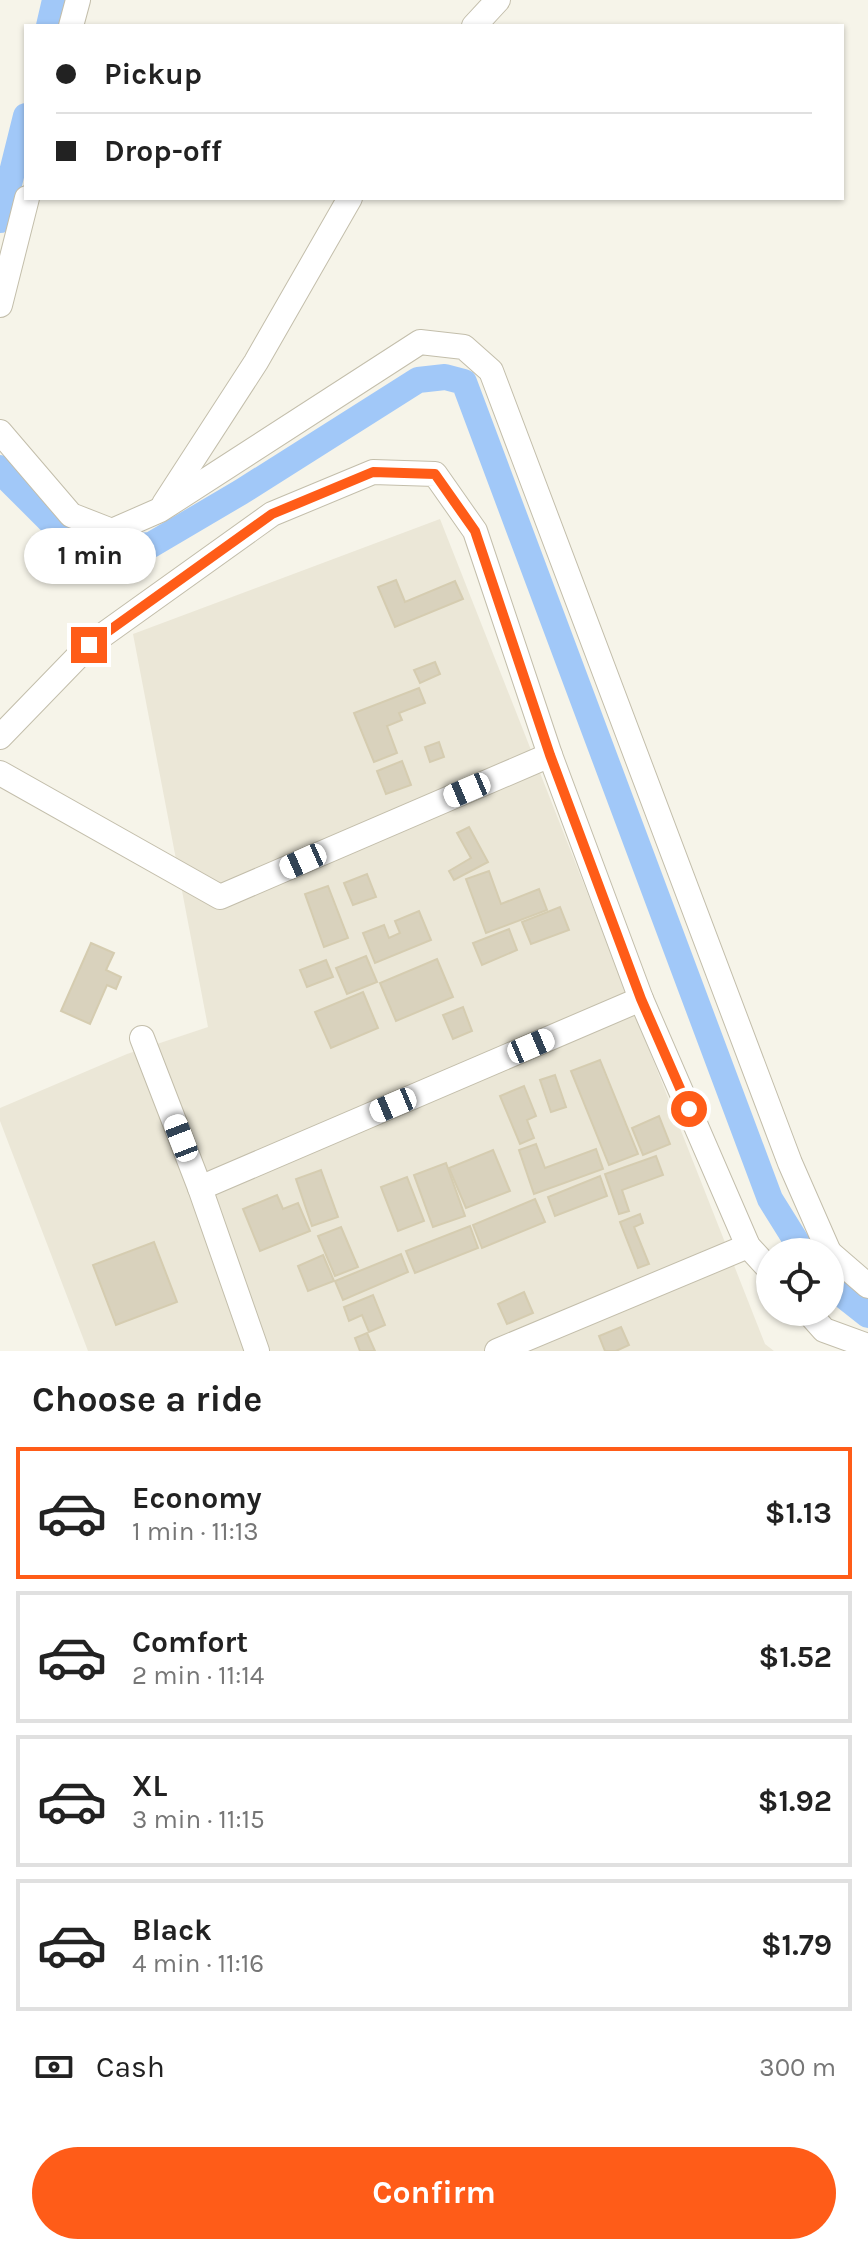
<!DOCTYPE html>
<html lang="en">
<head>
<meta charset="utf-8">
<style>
	:root { --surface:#fff; --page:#f2f2f2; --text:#222; --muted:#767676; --line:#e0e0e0; --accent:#ff5c18 }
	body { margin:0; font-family:Karla,sans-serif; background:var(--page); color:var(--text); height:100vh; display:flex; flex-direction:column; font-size:30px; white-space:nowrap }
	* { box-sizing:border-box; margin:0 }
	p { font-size:26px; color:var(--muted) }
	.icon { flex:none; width:44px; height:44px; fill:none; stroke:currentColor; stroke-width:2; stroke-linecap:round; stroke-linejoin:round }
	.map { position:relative; height:1351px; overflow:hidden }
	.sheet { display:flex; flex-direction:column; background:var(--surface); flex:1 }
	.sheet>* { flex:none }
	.guide { position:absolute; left:24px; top:24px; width:820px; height:176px; border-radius:0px; box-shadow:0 2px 6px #0004; display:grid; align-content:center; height:176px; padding:0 32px; background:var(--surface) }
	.tools { position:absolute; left:756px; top:1238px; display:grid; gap:16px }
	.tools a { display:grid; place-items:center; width:88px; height:88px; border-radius:50%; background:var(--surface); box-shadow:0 2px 6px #0004; font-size:40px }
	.end { position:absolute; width:36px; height:36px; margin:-18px; border:10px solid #ff5c18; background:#fff; box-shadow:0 0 0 4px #fff }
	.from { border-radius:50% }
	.bubble { position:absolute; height:56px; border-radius:28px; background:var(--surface); box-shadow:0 2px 6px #0004; font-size:26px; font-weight:700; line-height:56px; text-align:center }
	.car { position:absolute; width:24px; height:48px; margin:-24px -12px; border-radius:10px; box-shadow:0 0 6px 2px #0007; background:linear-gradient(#fff 24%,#345 0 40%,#fff 0 76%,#345 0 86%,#fff 0) }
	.guide b { display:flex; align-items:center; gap:28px; height:76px; font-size:30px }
	.guide b+b { border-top:2px solid var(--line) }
	.guide i { width:20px; height:20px; background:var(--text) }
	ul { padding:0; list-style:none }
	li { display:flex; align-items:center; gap:24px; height:132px; margin:0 16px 12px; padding:0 16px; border:4px solid var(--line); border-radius:0px }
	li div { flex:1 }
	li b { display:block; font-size:30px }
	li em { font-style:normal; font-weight:700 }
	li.selected { border-color:var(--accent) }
	li>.icon { width:72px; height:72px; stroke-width:1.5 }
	h2 { padding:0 32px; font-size:36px; line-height:96px }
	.pay { display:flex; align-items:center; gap:20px; height:88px; padding:0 32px; font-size:30px }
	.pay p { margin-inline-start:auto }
	.action { display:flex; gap:16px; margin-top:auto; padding:16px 32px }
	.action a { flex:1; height:92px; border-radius:48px; background:var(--accent); color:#fff; font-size:32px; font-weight:700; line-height:92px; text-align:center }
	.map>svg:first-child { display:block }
</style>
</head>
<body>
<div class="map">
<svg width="868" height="1351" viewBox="0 0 868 1351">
	<rect width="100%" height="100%" fill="#f6f4e9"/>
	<path fill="#ebe7d7" d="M440,519L765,1344L774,1351H88L0,1121V1108L127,1054L208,1027L133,634Z"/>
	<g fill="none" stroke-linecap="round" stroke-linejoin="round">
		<g stroke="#a1c8f8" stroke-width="26">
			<path d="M49,26L55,0"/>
			<path d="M0,220L26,116"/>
			<path d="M0,468L9,480L65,536L94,549L151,545L241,492L418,380L445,377L464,382L770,1199L803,1252"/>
			<path d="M830,1285L868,1315"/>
		</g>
	</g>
	<g fill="#d9d2bd" stroke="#d5ccb0" stroke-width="2">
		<path d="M396,580L405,602L455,581L463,599L395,627L378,587Z"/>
		<path d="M435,662L440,674L420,683L414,670Z"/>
		<path d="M419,688L425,703L399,713L402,720L387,726L397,753L374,762L354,713Z"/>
		<path d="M439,742L444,757L430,762L425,747Z"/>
		<path d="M402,761L411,785L386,794L377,771Z"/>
		<path d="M469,827L488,862L454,880L449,871L471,858L457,833Z"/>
		<path d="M489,871L501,904L539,889L547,910L486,933L466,879Z"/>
		<path d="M367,874L376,897L353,905L344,883Z"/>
		<path d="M328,886L348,938L324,947L305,894Z"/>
		<path d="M560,907L569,930L531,944L522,922Z"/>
		<path d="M419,911L431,940L375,963L363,933L384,925L389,938L400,933L395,921Z"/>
		<path d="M509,929L517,950L482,965L473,943Z"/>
		<path d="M91,943L114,953L106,970L121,977L116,989L107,985L90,1024L61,1011Z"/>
		<path d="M366,956L377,982L347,994L336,968Z"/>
		<path d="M437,959L453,997L396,1021L380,983Z"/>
		<path d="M326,960L333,977L307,987L300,970Z"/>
		<path d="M363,992L378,1028L331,1048L315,1012Z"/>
		<path d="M463,1007L472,1031L453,1039L443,1015Z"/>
		<path d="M600,1060L638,1154L609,1165L571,1071Z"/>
		<path d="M555,1075L566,1107L551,1112L540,1080Z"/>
		<path d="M524,1086L536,1116L527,1120L534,1138L520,1144L500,1096Z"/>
		<path d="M659,1116L670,1144L643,1155L632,1128Z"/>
		<path d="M536,1144L545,1168L596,1149L603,1169L534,1194L519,1150Z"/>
		<path d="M493,1150L510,1191L466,1208L449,1168Z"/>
		<path d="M656,1156L663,1175L622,1190L629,1211L619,1214L605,1174Z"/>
		<path d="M446,1163L465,1216L433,1227L414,1175Z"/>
		<path d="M321,1170L338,1217L312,1226L296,1179Z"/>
		<path d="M600,1176L607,1196L555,1216L548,1197Z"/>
		<path d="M407,1177L424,1221L398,1231L381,1187Z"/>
		<path d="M277,1195L283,1209L298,1203L310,1231L260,1251L243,1209Z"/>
		<path d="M535,1199L545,1222L482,1248L473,1225Z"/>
		<path d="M640,1214L643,1223L634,1227L649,1264L638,1268L620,1222Z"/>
		<path d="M470,1226L478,1248L415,1273L406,1251Z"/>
		<path d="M341,1227L358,1267L335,1276L318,1236Z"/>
		<path d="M154,1242L177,1302L116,1325L93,1265Z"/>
		<path d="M401,1254L408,1272L343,1300L335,1281Z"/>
		<path d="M323,1255L334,1281L308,1291L298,1266Z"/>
		<path d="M524,1292L533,1313L507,1324L498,1304Z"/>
		<path d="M373,1295L385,1325L369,1332L362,1315L349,1321L344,1307Z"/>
		<path d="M621,1327L629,1345L616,1351H605L599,1336Z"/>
		<path d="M367,1333L375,1351H360L355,1338Z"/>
	</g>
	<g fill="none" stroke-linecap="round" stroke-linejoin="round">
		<g stroke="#c3beab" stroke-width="26">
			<g id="minor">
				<path d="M71,26L78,0"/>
				<path d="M474,26L498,0"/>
				<path d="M0,305L27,198"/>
				<path d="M0,432L71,515L112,531L160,510L420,342L464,347L491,371L790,1163L829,1252"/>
				<path d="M164,504L256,362L350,198"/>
				<path d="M0,737L89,645L272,514L373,472L435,474L475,531L550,755L641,999L748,1246L770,1270"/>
				<path d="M0,773L220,897L550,755"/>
				<path d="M142,1038L200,1188L257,1351"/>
				<path d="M200,1188L641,999"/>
				<path d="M830,1253L868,1286"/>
				<path d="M808,1312L824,1330L868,1346"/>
				<path d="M497,1351L748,1246"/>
			</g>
		</g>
		<use href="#minor" stroke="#fff" stroke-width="24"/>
	</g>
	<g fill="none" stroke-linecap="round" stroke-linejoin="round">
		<path stroke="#ff5c18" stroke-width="10" d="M89,645L272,514L373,472L435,474L475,531L550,755L641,999L689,1109"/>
	</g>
</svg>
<div class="tools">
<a><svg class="icon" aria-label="locate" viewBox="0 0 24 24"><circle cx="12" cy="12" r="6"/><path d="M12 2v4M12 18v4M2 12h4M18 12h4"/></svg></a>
</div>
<i class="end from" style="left:689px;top:1109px"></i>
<i class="end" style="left:89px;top:645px"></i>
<div class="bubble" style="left:24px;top:528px;width:132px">1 min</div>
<i class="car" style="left:467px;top:790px;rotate:247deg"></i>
<i class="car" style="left:303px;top:861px;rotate:246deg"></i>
<i class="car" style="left:531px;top:1046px;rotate:67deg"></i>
<i class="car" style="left:393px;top:1105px;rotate:247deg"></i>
<i class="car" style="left:181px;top:1138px;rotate:339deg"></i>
<div class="guide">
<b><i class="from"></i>Pickup</b>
<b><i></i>Drop-off</b>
</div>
</div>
<section class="sheet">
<h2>Choose a ride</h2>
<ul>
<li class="selected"><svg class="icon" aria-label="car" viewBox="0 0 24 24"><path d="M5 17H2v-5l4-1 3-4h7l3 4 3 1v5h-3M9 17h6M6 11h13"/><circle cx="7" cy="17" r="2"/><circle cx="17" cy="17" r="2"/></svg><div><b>Economy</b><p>1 min · 11:13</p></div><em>$1.13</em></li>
<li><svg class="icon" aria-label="car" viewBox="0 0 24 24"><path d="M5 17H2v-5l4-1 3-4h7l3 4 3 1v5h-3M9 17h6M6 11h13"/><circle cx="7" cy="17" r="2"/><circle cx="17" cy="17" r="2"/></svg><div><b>Comfort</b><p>2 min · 11:14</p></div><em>$1.52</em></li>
<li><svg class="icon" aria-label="car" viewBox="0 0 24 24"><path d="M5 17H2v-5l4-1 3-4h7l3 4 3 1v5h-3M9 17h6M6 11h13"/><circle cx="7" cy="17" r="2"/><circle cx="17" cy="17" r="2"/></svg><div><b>XL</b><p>3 min · 11:15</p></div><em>$1.92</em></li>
<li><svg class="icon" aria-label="car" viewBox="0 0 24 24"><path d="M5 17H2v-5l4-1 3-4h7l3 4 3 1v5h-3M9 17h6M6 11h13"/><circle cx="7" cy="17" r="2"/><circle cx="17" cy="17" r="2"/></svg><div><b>Black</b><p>4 min · 11:16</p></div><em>$1.79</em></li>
</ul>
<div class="pay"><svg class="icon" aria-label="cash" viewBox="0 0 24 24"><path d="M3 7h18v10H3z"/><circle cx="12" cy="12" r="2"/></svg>Cash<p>300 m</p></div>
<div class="action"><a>Confirm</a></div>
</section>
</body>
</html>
